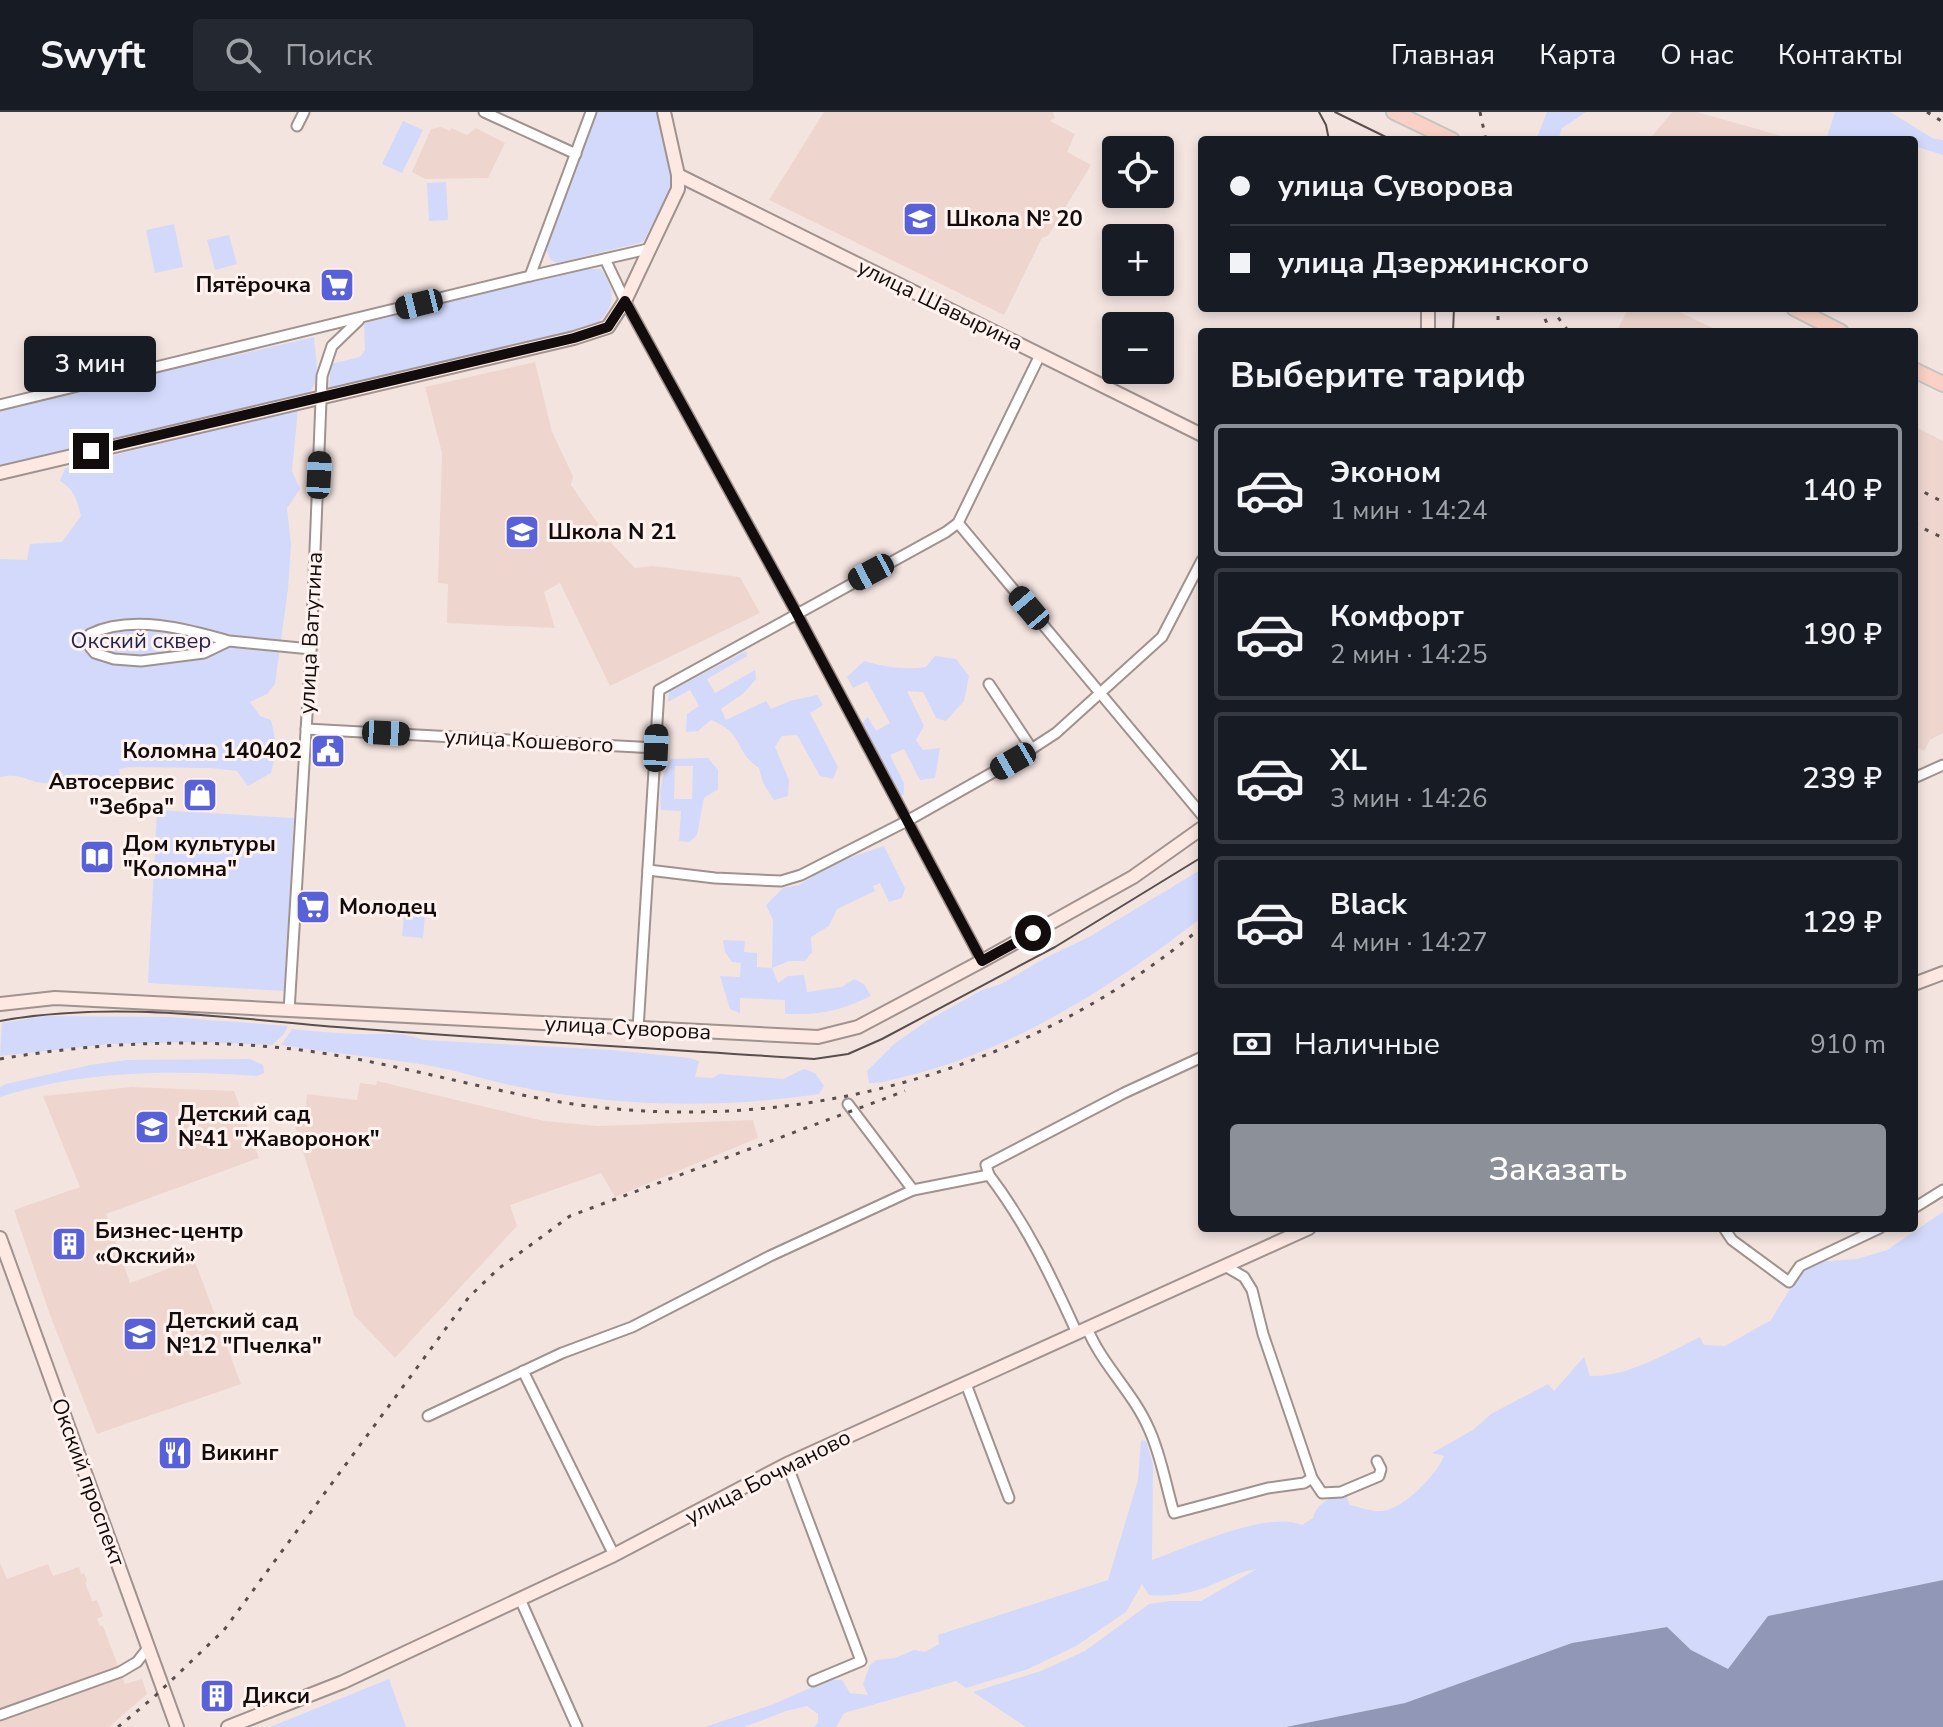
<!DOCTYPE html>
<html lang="ru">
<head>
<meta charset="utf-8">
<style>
	:root { --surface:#171b24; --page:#242831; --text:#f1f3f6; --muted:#9ea1a6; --line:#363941; --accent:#8c9099 }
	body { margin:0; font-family:"Nunito Sans",sans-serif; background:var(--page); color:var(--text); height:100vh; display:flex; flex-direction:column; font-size:30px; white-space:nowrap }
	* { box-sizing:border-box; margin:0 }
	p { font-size:26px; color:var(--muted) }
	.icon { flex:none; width:44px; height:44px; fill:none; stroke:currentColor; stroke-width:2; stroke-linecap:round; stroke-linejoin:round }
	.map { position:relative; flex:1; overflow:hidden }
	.panel { position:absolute; left:1198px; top:216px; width:720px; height:904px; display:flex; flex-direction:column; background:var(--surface); border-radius:8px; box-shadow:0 4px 12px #0003 }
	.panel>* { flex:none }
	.hud { position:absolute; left:1198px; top:24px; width:720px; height:176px; border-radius:8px; box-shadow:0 4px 12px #0003; display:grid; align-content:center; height:176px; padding:0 32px; background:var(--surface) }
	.tools { position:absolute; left:1102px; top:24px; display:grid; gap:16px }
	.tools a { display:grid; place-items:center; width:72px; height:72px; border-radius:8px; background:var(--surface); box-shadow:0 4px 12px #0003; font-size:40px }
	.end { position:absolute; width:36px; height:36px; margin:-18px; border:10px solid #120d0c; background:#fff; box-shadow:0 0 0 4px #fff }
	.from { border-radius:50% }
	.bubble { position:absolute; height:56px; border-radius:8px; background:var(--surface); box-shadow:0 4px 12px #0003; font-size:26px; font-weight:600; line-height:56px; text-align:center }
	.car { position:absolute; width:24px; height:48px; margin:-24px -12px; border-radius:10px; box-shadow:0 0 6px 2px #0007; background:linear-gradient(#222 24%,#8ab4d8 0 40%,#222 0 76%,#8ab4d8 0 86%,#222 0) }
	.hud b { display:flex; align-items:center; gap:28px; height:76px; font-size:30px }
	.hud b+b { border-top:2px solid var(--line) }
	.hud i { width:20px; height:20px; background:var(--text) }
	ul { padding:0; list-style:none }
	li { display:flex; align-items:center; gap:24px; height:132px; margin:0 16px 12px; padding:0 16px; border:4px solid var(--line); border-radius:8px }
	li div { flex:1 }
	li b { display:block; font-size:30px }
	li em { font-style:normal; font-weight:600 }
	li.on { border-color:var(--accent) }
	li>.icon { width:72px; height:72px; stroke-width:1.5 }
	h2 { padding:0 32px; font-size:36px; line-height:96px }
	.pay { display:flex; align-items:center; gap:20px; height:88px; padding:0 32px; font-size:30px }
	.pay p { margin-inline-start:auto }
	.cta { display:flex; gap:16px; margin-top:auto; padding:16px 32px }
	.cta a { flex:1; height:92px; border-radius:8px; background:var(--accent); color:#fff; font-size:32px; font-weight:600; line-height:92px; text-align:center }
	header { display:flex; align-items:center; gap:48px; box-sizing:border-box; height:112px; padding:0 40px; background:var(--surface); border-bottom:2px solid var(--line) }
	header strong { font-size:38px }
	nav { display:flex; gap:44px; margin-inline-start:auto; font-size:28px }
	.search { width:560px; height:72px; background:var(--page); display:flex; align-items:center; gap:20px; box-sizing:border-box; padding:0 28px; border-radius:8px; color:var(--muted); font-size:30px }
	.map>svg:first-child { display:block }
</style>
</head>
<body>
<header>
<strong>Swyft</strong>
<div class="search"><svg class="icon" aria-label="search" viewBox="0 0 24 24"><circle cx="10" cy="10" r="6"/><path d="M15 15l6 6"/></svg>Поиск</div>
<nav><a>Главная</a><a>Карта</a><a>О нас</a><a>Контакты</a></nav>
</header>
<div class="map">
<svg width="1943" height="1615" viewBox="0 0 1943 1615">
	<rect width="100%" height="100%" fill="#f4e4e0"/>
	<g fill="#eed6cf">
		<path d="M824,0H1053L1055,6L1050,9L1075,22L1067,40L1091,53L1048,124L1042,126L1004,203L769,88Z"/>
		<path d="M1672,0H1697L1796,28H1649Z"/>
		<path d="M441,15L450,19L451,16L467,23L476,16L505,31L488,66L425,67L412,60L431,17Z"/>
		<path d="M1629,196H1671L1721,220H1616Z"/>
		<path d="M535,250L552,320L573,364L571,373L613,433L635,456L653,454L740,465L760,501L610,574L560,471L544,480L555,516L447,511L448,472L438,471L442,341L425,275Z"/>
		<path d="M1914,314L1943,329V621L1930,628L1924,639L1914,634Z"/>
		<path d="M377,969L544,1009L598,1014L753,1008L758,1026L615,1085L601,1061L510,1093L517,1114L395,1246L354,1203L290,998L305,1000L307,982L357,988L360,971L376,973Z"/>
		<path d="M132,975L234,979L259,1046L106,1102L130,1171L194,1147L241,1272L97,1322L50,1203L14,1098L80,1075L43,984Z"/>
		<path d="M0,1451L7,1467L48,1452L53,1464L79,1455L81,1462L84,1461L87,1469L85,1470L92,1489L97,1488L103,1504L97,1507L100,1514H103L125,1572L142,1567L147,1582L109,1615H0Z"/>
	</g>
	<g fill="#d2d9fb" fill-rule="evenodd">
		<path d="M597,0H658L672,67L670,78L643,130L557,151L551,148L546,137Z"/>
		<path d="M1547,0H1586L1562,16L1558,28H1536Z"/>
		<path d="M1835,0H1890L1934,27L1943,28V43L1914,34V28H1826Z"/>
		<path d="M403,9L423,18L402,61L382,52Z"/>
		<path d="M446,70L448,108L429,109L427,71Z"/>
		<path d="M174,112L183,155L155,161L146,118Z"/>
		<path d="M229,123L237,152L215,158L207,128Z"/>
		<path d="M583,157H601C617,180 615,195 595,214L329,278L331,252L360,245L365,238L364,211Z"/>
		<path d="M314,225C315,243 322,267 309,281L0,353V298Z"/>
		<path d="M298,296L292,359L300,377L287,396L291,433L288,477L275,572L267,582L250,590L260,604L271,608L277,636L271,661L248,674L237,659L211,656L131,655L119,657L121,670C105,671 91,663 76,662C65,662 55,670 45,671C29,671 22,660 0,665V447L27,448L30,432L62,430L81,404C77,388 74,377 60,369L65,356Z"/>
		<path d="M746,539L747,544L707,567L715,581L755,558L756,567L744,581L721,597L726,608L766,589L771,597L790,589L817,583L823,593L810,601L838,655L833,667L820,664L797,623L782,624L775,635L789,668L788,684L774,688L763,671L759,656C733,639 746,622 711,608L698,619L686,620L687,602L699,594L690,578L668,590L669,580Z"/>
		<path d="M935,544L956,547L969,564L964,589L946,609L936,606L923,580L907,579L924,614L916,628L923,638L940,636L935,666L920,668L904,637L890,643L904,671V682L901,684L862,611L868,605L876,619L890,611L867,569L853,576L847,565L864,549C885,555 904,558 926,555Z"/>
		<path d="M708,646L718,658V677L704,686L697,723L690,730L679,729L681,699L661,698C659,677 661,665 671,647ZM675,654H693L692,687H674Z"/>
		<path d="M157,698L294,706L284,879L148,871Z"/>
		<path d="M884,734L905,776L902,786L889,790L880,771L873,774L875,779L837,797L829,814L811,825L812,840L805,849H789L772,856L778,871L788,864L804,863L807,880L842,875L854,867L864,872L871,884C839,899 821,903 785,902V888L740,886V901L730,897L720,864L740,865L741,851L732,850L725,840L723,828L745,829L744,840L757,841V855L772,856L773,808L766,793L783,776L799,773L834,751Z"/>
		<path d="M1202,757V805C1120,870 1013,938 911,963C897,966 882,972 869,971L867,959L894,932L927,909L982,878L1001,872L1047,845L1089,825Z"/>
		<path d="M404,801L425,802L423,826L402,824Z"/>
		<path d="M45,904L169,905L288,914L284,922L272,933L199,930L110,932L0,944L2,911Z"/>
		<path d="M292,917C315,919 338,922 361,922C383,923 402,919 423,928L612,938L690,946L699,949L695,965L713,966L719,962L783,967L804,957L815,961L824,974L819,982C719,997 614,995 515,974C485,968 456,958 426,953C378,945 329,941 281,933Z"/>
		<path d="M250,947L263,953L264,961L257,964C170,958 84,958 0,985V975L6,972L90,953L126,948Z"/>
		<path d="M1943,1100V1468L1768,1504L1728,1558L1691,1538L1667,1515L1572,1531L1405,1591L1286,1615H1026L973,1580L1041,1559L1085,1539L1149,1492L1170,1489H1201L1257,1457C1240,1459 1229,1466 1214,1472C1193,1481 1172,1485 1149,1483L1142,1472L1126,1500L1076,1534L1028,1557L966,1576L956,1569L844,1601L836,1615H814L818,1610V1602L807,1594L786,1599L744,1615H705L774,1592L828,1568H842L850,1581L868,1583L863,1572L870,1553L876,1548L895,1546L914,1538L925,1540L939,1532L938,1523L1108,1468L1138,1368L1141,1328L1146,1329L1153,1353L1152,1448C1189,1435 1267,1398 1302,1413L1313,1406C1318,1389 1329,1387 1345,1381L1350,1393C1359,1395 1372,1400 1382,1399C1403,1398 1437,1362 1444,1344L1432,1341L1473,1318L1491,1302L1548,1272L1554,1279L1584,1245L1590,1264C1628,1265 1667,1241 1700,1225L1704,1233L1725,1234L1771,1208L1797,1165L1815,1150L1857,1147L1887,1138Z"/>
		<path d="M389,1567L406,1615H270Z"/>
	</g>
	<path fill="#9097b7" d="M1943,1468V1615H1286L1405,1591L1572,1531L1667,1515L1691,1538L1728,1557L1768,1504Z"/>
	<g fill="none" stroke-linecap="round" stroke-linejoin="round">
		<g stroke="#a0928e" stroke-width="13">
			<g id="street">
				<path d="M484,0L576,42"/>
				<path d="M297,14L304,0"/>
				<path d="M605,147L625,189L796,500L982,849"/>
				<path d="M530,164L648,137"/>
				<path d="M0,293L530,164L591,0"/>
				<path d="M958,411L1202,703"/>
				<path d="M229,529C187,517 132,502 90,522V535L95,541L114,547L141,549L204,541L229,529L311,537"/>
				<path d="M989,572L1032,637"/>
				<path d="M306,617L656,636"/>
				<path d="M1914,666L1943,653"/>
				<path d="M648,758L715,766L781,769L801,763L907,709L1013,649L1056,621L1162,525L1202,448"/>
				<path d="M289,899L311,537L322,264L332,234L359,208"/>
				<path d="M638,917L659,578L946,420L958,411L1040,243"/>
				<path d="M848,992L913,1078L989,1063C1027,1113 1051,1164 1077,1221"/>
				<path d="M989,1063L986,1053L1124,981L1202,945"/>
				<path d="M1914,1096L1943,1078"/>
				<path d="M1724,1116L1732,1128L1789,1170L1800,1154L1880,1116"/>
				<path d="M1087,1216C1102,1253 1133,1280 1149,1317C1161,1343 1166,1374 1174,1401L1268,1376L1304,1371L1312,1366L1263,1222L1252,1178L1244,1165L1225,1154"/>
				<path d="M523,1259L614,1443"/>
				<path d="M966,1272L1009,1386"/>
				<path d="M428,1304L562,1241L632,1215L770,1144L913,1078"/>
				<path d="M787,1352L861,1549L813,1569"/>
				<path d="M1312,1366L1322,1381L1341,1380L1379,1364L1381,1357L1377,1349"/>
				<path d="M520,1487L577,1615"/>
				<path d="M0,1603L120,1560L137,1550L148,1536"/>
			</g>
		</g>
		<g stroke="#a0928e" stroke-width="16">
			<g id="secondary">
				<path d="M678,63L1202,323"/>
				<path d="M1428,220V196"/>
				<path d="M0,361L574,226L608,215L625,189L678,77V63L664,0"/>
				<path d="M1914,872L1943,861"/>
				<path d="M0,892L55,886L818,925L858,915L982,849L1133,765L1202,716"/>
				<path d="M0,1126L177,1615"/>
				<path d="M228,1615L343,1570L614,1443L787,1352L1309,1116"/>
			</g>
		</g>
		<g stroke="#c6c5c5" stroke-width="18">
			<g id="primary">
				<path d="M1394,0L1452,28"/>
				<path d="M1794,196L1841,220"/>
				<path d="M1914,258L1943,272"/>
			</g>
		</g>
		<use href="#street" stroke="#fff" stroke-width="9"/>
		<use href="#secondary" stroke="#fde8e2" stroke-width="12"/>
		<use href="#primary" stroke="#fad1c4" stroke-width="14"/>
		<g stroke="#584f4d" stroke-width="2">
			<path d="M1319,0L1326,13L1329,28"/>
			<path d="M1335,0L1392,28"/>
			<path d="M1453,220L1454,196"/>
			<path d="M0,909C115,888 234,907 350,916C504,928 659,937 814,947L848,942L882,927L1055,835L1202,745"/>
		</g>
		<g stroke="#584f4d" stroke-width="3" stroke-dasharray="4 8" stroke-linecap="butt">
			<path d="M1480,0L1486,28"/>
			<path d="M1927,0L1943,10"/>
			<path d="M1540,196L1551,220"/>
			<path d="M1551,196L1569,220"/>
			<path d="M1498,220V196"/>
			<path d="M1914,375L1943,390"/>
			<path d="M1914,412L1943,426"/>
			<path d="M0,947C98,930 202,926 301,938C393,950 481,978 573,992C795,1024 1029,960 1202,815"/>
			<path d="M118,1615L154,1585L224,1518L469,1185L498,1157L570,1104L905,979"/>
		</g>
	</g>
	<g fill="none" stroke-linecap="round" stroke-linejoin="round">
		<path stroke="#120d0c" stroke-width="10" d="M91,339L574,226L608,215L625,189L796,500L982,849L1033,821"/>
	</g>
	<defs>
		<g id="school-square" transform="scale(1.8)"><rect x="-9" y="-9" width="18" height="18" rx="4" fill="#5861d8" stroke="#fff2ef"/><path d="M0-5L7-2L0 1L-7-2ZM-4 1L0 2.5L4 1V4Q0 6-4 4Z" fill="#fff"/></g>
		<g id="supermarket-square" transform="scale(1.8)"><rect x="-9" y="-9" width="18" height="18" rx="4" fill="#5861d8" stroke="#fff2ef"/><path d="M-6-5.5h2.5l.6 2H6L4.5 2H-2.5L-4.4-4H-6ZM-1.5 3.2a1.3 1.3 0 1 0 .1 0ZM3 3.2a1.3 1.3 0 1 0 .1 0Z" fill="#fff"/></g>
		<g id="civic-square" transform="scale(1.8)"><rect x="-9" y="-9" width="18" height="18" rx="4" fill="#5861d8" stroke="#fff2ef"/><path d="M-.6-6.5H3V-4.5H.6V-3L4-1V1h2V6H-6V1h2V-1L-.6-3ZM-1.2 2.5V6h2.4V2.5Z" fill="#fff"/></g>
		<g id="shop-square" transform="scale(1.8)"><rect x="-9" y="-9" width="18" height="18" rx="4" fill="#5861d8" stroke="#fff2ef"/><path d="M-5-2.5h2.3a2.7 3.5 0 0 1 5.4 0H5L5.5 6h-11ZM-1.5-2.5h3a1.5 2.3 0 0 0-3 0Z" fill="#fff"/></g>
		<g id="library-square" transform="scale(1.8)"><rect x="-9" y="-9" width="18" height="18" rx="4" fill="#5861d8" stroke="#fff2ef"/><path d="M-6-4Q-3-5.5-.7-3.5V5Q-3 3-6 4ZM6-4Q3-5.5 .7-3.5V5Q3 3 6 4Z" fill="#fff"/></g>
		<g id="building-square" transform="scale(1.8)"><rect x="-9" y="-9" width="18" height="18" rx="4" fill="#5861d8" stroke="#fff2ef"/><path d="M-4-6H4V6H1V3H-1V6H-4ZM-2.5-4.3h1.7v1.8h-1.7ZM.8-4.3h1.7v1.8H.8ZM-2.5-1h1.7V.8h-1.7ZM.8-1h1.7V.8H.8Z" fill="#fff"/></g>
		<g id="restaurant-square" transform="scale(1.8)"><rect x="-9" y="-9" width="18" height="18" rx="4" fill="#5861d8" stroke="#fff2ef"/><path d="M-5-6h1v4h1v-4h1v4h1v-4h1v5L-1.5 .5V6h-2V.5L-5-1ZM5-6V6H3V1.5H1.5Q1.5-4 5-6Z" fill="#fff"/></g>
	</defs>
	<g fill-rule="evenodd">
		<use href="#school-square" x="920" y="107"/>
		<use href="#supermarket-square" x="337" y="173"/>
		<use href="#school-square" x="522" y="420"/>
		<use href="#civic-square" x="328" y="639"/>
		<use href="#shop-square" x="200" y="683"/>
		<use href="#library-square" x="97" y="745"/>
		<use href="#supermarket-square" x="313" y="795"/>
		<use href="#school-square" x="152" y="1015"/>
		<use href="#building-square" x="69" y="1132"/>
		<use href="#school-square" x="140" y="1222"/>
		<use href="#restaurant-square" x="175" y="1341"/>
		<use href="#building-square" x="217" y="1584"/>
	</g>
	<g text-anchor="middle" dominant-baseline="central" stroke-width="6" stroke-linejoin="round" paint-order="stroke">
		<g font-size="22" font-weight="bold" fill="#120d0c" stroke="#fff2ef" text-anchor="start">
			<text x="946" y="107">Школа № 20</text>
			<text x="311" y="173" text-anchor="end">Пятёрочка</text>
			<text x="548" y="420">Школа N 21</text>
			<text x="302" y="639" text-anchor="end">Коломна 140402</text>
			<text x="174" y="670" text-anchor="end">Автосервис<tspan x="174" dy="25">"Зебра"</tspan></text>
			<text x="123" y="732">Дом культуры<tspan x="123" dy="25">"Коломна"</tspan></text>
			<text x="339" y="795">Молодец</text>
			<text x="178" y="1002">Детский сад<tspan x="178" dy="25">№41 "Жаворонок"</tspan></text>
			<text x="95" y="1119">Бизнес-центр<tspan x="95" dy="25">«Окский»</tspan></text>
			<text x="166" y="1209">Детский сад<tspan x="166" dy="25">№12 "Пчелка"</tspan></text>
			<text x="201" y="1341">Викинг</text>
			<text x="243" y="1584">Дикси</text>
		</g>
		<g font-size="22" fill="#120d0c" stroke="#fff2ef">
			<text transform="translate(940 193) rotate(26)">улица Шавырина</text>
			<text transform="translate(311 521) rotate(-87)">улица Ватутина</text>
			<text transform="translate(529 629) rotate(3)">улица Кошевого</text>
			<text transform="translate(628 916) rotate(3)">улица Суворова</text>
			<text transform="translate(768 1365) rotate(-27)">улица Бочманово</text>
			<text transform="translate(88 1370) rotate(70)">Окский проспект</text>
		</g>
		<g font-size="22" fill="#212650" stroke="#fff2ef">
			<text x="141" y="529">Окский сквер</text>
		</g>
	</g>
</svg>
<div class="tools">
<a><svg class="icon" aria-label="locate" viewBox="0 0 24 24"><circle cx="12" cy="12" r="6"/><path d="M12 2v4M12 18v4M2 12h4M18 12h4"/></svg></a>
<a>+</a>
<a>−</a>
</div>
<i class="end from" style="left:1033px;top:821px"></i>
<i class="end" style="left:91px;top:339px"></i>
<div class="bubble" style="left:24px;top:224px;width:132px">3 мин</div>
<i class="car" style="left:419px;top:192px;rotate:256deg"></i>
<i class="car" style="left:319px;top:363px;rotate:3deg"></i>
<i class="car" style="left:871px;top:460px;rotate:242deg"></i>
<i class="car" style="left:1029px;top:496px;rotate:320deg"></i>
<i class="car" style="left:386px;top:621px;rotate:93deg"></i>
<i class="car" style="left:656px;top:636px;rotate:2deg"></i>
<i class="car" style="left:1013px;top:649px;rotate:240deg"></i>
<div class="hud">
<b><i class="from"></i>улица Суворова</b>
<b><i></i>улица Дзержинского</b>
</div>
<section class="panel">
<h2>Выберите тариф</h2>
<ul>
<li class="on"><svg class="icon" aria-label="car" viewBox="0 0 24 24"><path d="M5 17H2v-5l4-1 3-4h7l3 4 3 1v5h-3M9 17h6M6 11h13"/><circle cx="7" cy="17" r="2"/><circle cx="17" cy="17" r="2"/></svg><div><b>Эконом</b><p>1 мин · 14:24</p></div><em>140 ₽</em></li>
<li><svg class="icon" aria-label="car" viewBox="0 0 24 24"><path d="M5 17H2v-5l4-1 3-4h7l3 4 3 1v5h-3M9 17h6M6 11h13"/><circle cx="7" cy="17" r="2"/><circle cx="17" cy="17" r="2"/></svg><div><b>Комфорт</b><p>2 мин · 14:25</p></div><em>190 ₽</em></li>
<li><svg class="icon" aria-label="car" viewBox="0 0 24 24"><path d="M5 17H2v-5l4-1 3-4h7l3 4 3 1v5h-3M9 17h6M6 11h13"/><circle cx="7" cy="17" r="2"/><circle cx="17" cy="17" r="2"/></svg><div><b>XL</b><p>3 мин · 14:26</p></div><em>239 ₽</em></li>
<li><svg class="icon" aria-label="car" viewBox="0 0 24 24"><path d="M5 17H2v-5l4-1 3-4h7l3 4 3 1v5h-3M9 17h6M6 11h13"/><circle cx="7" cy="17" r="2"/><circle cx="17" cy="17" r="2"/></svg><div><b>Black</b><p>4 мин · 14:27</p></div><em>129 ₽</em></li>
</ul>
<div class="pay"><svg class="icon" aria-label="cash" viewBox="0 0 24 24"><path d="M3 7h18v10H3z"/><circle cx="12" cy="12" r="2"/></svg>Наличные<p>910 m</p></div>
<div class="cta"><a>Заказать</a></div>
</section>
</div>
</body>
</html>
